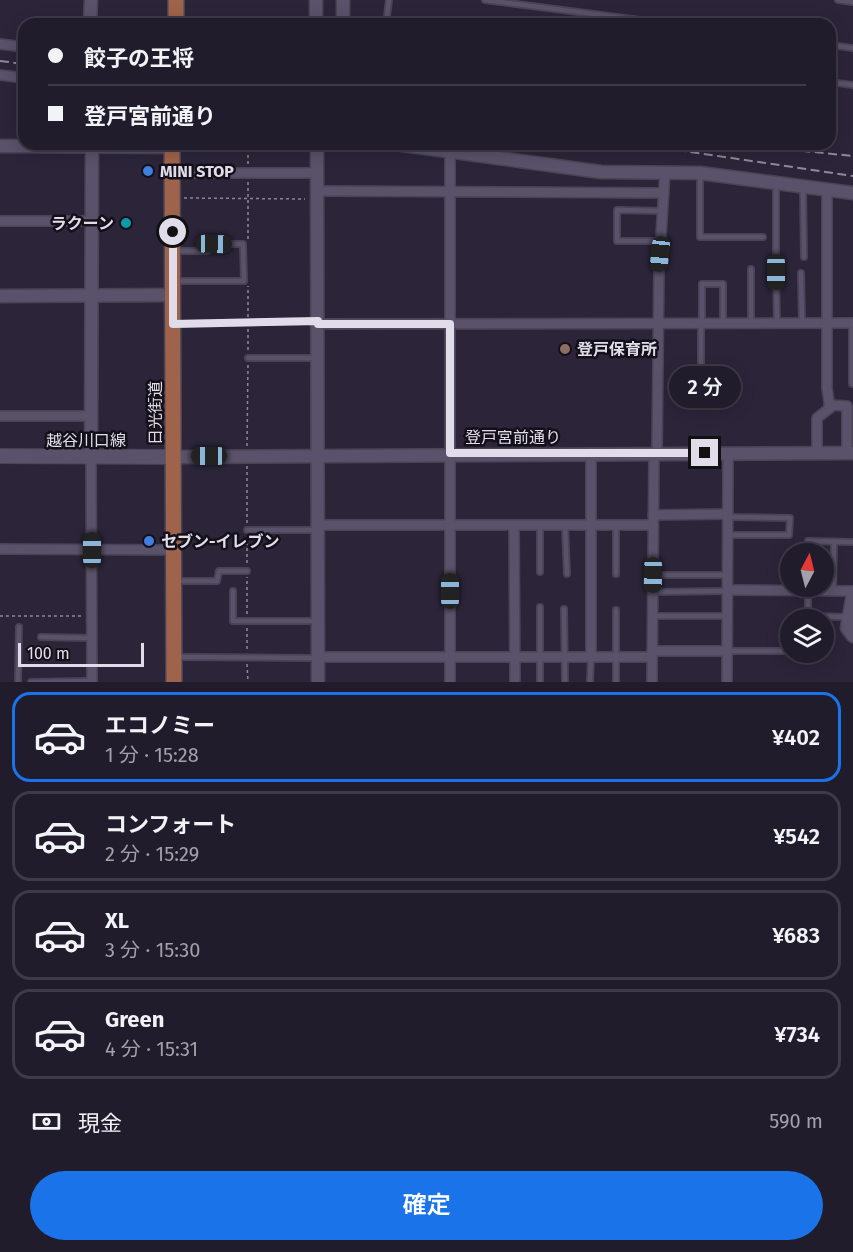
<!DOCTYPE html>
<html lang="ja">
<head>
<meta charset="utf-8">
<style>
	:root { --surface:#211c2c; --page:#2d2938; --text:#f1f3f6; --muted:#a2a1a9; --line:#3e3a48; --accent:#1a73e8 }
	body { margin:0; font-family:"Fira Sans","Noto Sans JP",sans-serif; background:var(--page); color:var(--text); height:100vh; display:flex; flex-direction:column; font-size:22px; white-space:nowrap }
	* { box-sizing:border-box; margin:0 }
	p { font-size:20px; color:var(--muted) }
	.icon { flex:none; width:33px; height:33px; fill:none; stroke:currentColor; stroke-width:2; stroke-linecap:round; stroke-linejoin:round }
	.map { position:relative; height:682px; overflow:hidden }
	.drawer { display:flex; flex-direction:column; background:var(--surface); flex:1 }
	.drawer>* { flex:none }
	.hud { position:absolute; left:18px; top:18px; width:818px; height:132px; border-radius:18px; box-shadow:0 3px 15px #0003,0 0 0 2px var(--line); display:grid; align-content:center; height:132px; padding:0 30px; background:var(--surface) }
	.needle { width:39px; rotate:7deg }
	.controls { position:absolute; left:780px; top:543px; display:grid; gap:12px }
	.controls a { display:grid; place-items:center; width:54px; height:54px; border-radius:50%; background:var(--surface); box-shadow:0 3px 15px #0003,0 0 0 2px var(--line); font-size:30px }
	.scale { position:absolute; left:18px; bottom:15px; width:126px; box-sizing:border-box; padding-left:6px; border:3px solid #e0dcea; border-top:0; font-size:16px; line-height:21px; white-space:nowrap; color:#e0dcea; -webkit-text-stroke:4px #13101a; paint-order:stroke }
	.end { position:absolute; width:27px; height:27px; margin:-14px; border:8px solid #e0dcea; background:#111; box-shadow:0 0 0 3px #111 }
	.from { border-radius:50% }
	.bubble { position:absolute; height:42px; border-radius:21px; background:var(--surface); box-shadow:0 3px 15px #0003,0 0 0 2px var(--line); font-size:20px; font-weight:600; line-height:42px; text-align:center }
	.car { position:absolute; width:18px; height:36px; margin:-18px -9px; border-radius:8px; box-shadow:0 0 4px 2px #0007; background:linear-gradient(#222 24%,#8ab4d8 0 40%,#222 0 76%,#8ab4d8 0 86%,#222 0) }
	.hud b { display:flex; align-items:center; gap:21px; height:57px; font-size:22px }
	.hud b+b { border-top:2px solid var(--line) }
	.hud i { width:15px; height:15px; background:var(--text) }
	ul { padding:10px 0 0; list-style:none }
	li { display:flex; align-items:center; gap:18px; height:90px; margin:0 12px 9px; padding:0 18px; border:3px solid var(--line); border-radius:18px }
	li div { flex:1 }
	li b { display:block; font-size:22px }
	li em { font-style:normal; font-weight:600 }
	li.selected { border-color:var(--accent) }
	li>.icon { width:54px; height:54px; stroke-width:1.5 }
	.pay { display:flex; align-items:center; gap:15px; height:66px; padding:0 30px; font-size:22px }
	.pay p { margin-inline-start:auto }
	.primary-button { display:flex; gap:12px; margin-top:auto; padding:12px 30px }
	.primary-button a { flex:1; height:69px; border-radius:36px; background:var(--accent); color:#fff; font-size:24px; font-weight:600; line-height:69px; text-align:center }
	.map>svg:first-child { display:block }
</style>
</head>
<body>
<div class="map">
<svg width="853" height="682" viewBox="0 0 853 682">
	<rect width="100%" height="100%" fill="#2c253a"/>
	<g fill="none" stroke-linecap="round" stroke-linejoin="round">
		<g stroke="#494455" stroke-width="8">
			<g id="service">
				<path d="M485,0L671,24"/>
				<path d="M838,0L853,2"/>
				<path d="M386,22L401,24"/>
				<path d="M386,24L389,0"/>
				<path d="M830,45L853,48"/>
				<path d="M830,82L853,85"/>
				<path d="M700,173V237H763"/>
				<path d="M803,188L804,257"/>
				<path d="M661,241H617V210L663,211"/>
				<path d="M776,257V184"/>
				<path d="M751,269V323"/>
				<path d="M776,272L777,323"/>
				<path d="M801,273L802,323"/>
				<path d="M176,281H244L243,244H214L208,251H176"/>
				<path d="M701,323V388"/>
				<path d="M702,323V284H723V323"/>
				<path d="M176,324L317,321"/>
				<path d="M248,358H315"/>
				<path d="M852,384V324"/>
				<path d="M565,526L567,574"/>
				<path d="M616,526V574"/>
				<path d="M247,530H317"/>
				<path d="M728,535H789L790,518L728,517"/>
				<path d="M808,554V541L853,542"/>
				<path d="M540,572V525"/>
				<path d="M653,575H727"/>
				<path d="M176,581H217L219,571H247"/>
				<path d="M808,589V616L847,617"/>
				<path d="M833,590L834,542"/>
				<path d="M233,591V621H317"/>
				<path d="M653,592L727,591"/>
				<path d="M540,607V682"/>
				<path d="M564,609L565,682"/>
				<path d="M652,616H727"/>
				<path d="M41,637L91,638"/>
				<path d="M727,651H790"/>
				<path d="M177,657L316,658"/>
				<path d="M18,682L19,627"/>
				<path d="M31,682L91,681"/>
				<path d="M590,682L591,658"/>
				<path d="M616,682V610"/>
			</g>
		</g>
		<g stroke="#494455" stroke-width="12">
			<g id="minor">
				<path d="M0,44L24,47"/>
				<path d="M0,75L24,78"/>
				<path d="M171,173H318"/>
				<path d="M318,191L664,193"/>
				<path d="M0,221H91"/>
				<path d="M318,324L853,323"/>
				<path d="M829,405L847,406V453"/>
				<path d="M0,416H90"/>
				<path d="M817,452V418L830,408L827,388V190"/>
				<path d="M657,453L659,268L665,172"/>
				<path d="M91,456L92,682"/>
				<path d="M653,515L728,514"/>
				<path d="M318,525H653"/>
				<path d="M514,525L515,682"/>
				<path d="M0,549L173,550"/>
				<path d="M727,590L853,591"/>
				<path d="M652,651H727"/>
				<path d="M318,657H652"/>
				<path d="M591,657V453"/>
				<path d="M450,682V152"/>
				<path d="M652,682L654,453"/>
				<path d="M727,682L728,453"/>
			</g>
		</g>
		<g stroke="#494455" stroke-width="15">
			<g id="tertiary">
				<path d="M343,0V24"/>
				<path d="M90,24L91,0"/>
				<path d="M316,24V0"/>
				<path d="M317,144L318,682"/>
				<path d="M395,144L601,172L700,173L853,193"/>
				<path d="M0,146L172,147"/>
				<path d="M0,296L173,295"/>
				<path d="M91,456L92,146"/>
				<path d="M173,457L853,453"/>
				<path d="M853,594L847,628L853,636"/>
			</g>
		</g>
		<g stroke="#494455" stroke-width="16">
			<path id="secondary" d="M0,456L173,457"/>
		</g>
		<g stroke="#494455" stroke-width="18">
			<g id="primary">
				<path d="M176,24V0"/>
				<path d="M172,144L174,682"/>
			</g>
		</g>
		<g stroke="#8c8698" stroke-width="1.5" stroke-dasharray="3 3" stroke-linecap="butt">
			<path d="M248,164V144"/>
			<path d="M184,198L305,199"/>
			<path d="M248,239V181"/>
			<path d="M248,317V286"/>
			<path d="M248,350V328"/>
			<path d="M247,446L248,364"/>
			<path d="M247,466V524"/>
			<path d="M247,563V538"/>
			<path d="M247,614V577"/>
			<path d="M0,616H83"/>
			<path d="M247,628V650"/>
			<path d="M247,664L248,682"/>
		</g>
		<use href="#service" stroke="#59526a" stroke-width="4.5"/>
		<use href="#minor" stroke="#59526a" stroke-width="9"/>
		<use href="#tertiary" stroke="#59526a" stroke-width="12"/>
		<use href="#secondary" stroke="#59526a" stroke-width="14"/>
		<use href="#primary" stroke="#9e634a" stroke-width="15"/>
		<g stroke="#8e899a" stroke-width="2" stroke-dasharray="9 4.5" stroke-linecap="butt">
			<path d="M0,61L24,64"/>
			<path d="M637,144L853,176"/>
			<path d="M734,144L853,156"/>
		</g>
	</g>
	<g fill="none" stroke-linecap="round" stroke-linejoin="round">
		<path stroke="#e0dcea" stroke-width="8" d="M173,232V324L318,321V324H450V453H705"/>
	</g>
	<g fill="#3f7fe0" stroke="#13101a" stroke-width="2">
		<circle cx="148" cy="171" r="6"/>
		<circle cx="149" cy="541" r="6"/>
	</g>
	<circle fill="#0f9aa8" stroke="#13101a" stroke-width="2" cx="126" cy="223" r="6"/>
	<circle fill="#8d6e63" stroke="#13101a" stroke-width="2" cx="565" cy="349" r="6"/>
	<g text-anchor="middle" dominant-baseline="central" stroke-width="5" stroke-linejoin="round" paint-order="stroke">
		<g font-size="16" font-weight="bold" fill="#e0dcea" stroke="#13101a" text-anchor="start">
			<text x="160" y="171">MINI STOP</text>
			<text x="114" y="223" text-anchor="end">ラクーン</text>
			<text x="577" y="349">登戸保育所</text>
			<text x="161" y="541">セブン-イレブン</text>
		</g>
		<g font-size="16" fill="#e0dcea" stroke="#13101a">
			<text transform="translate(155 413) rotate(-90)">日光街道</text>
			<text x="513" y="437">登戸宮前通り</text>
			<text x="86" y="440">越谷川口線</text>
		</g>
	</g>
</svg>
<div class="controls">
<a><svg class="needle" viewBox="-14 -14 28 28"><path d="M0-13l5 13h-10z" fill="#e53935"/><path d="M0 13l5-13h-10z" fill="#a2a1a9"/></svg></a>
<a><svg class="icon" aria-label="layers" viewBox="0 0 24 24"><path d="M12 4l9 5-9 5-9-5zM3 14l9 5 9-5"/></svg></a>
</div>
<div class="scale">100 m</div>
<i class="end from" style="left:173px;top:232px"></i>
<i class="end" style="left:705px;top:453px"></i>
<div class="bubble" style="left:669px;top:366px;width:72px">2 分</div>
<i class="car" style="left:214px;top:244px;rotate:91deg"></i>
<i class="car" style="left:660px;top:254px;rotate:186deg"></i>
<i class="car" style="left:776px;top:272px;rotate:180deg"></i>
<i class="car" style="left:209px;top:456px;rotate:270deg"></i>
<i class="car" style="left:92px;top:550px;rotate:0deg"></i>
<i class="car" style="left:653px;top:575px;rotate:181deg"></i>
<i class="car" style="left:450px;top:591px;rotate:0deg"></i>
<div class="hud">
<b><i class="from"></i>餃子の王将</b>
<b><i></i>登戸宮前通り</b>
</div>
</div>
<section class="drawer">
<ul>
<li class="selected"><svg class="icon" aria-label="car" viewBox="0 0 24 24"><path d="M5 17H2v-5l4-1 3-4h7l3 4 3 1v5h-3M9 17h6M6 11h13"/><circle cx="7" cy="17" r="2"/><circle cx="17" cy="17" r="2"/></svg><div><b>エコノミー</b><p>1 分 · 15:28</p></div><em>¥402</em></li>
<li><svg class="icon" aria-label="car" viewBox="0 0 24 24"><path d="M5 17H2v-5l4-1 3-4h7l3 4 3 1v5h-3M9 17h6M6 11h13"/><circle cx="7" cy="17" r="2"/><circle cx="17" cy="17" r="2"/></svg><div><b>コンフォート</b><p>2 分 · 15:29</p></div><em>¥542</em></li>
<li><svg class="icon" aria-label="car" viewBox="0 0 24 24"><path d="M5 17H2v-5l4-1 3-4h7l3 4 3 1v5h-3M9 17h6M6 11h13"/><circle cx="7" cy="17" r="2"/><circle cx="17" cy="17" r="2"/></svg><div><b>XL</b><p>3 分 · 15:30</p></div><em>¥683</em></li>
<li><svg class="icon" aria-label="car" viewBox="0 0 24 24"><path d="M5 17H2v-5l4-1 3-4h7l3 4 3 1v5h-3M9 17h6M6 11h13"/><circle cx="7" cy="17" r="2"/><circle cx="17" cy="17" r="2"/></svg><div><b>Green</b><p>4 分 · 15:31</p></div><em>¥734</em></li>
</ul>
<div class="pay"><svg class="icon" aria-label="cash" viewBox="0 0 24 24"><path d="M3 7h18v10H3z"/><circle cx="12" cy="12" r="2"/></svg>現金<p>590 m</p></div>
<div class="primary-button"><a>確定</a></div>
</section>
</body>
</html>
